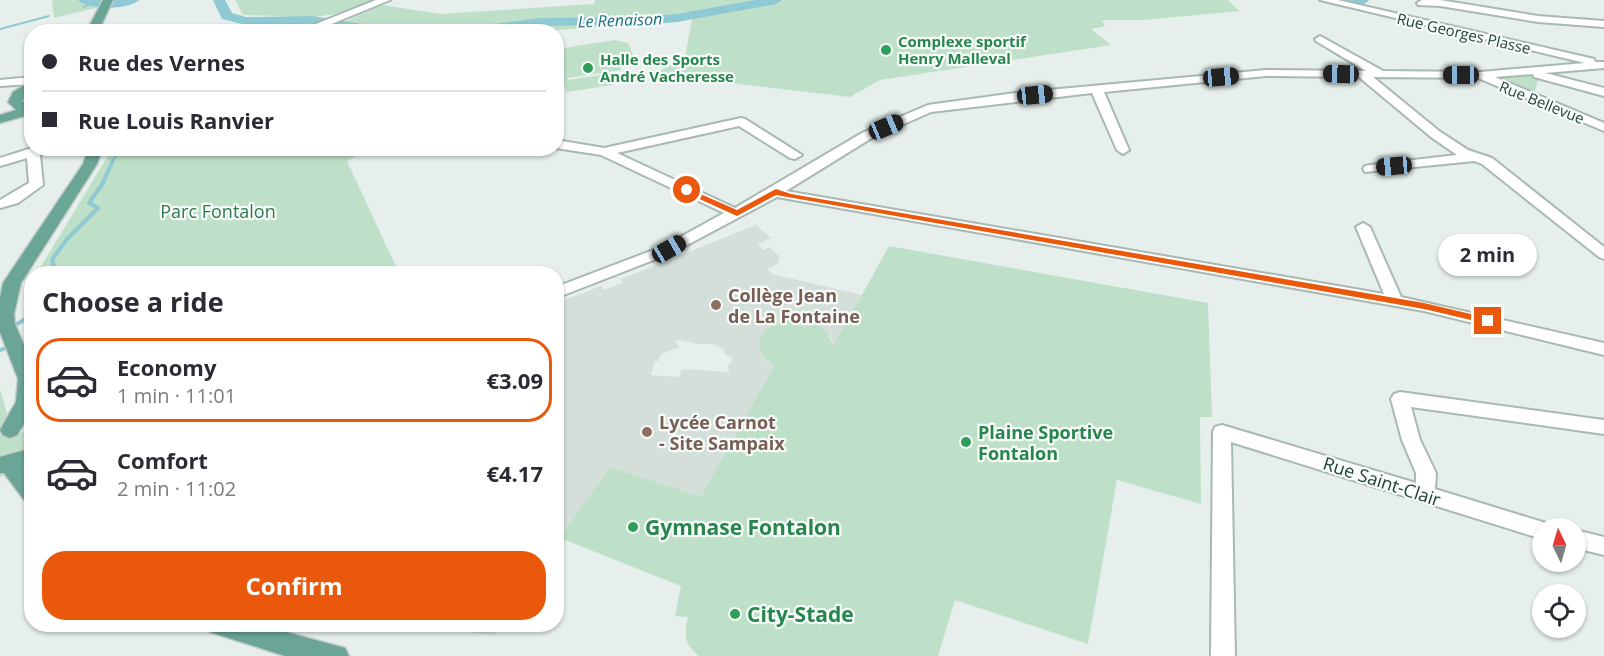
<!DOCTYPE html>
<html lang="en">
<head>
<meta charset="utf-8">
<style>
	:root { --surface:#fff; --page:#f2f2f3; --text:#2b2b33; --muted:#7c7c81; --line:#e1e1e2; --accent:#ea580c }
	body { margin:0; font-family:"Open Sans",sans-serif; background:var(--page); color:var(--text); height:100vh; display:flex; flex-direction:column; font-size:22px; white-space:nowrap }
	* { box-sizing:border-box; margin:0 }
	p { font-size:20px; color:var(--muted) }
	.icon { flex:none; width:33px; height:33px; fill:none; stroke:currentColor; stroke-width:2; stroke-linecap:round; stroke-linejoin:round }
	.map { position:relative; flex:1; overflow:hidden }
	.details { position:absolute; left:24px; top:266px; width:540px; height:366px; display:flex; flex-direction:column; background:var(--surface); border-radius:24px; box-shadow:0 2px 4px #0004 }
	.details>* { flex:none }
	.top-card { position:absolute; left:24px; top:24px; width:540px; height:132px; border-radius:24px; box-shadow:0 2px 4px #0004; display:grid; align-content:center; height:132px; padding:0 18px; background:var(--surface) }
	.needle { width:39px; rotate:355deg }
	.tools { position:absolute; left:1532px; top:518px; display:grid; gap:12px }
	.tools a { display:grid; place-items:center; width:54px; height:54px; border-radius:50%; background:var(--surface); box-shadow:0 2px 4px #0004; font-size:30px }
	.end { position:absolute; width:27px; height:27px; margin:-14px; border:8px solid #ea580c; background:#fff; box-shadow:0 0 0 3px #fff }
	.from { border-radius:50% }
	.bubble { position:absolute; height:42px; border-radius:21px; background:var(--surface); box-shadow:0 2px 4px #0004; font-size:20px; font-weight:700; line-height:42px; text-align:center }
	.car { position:absolute; width:18px; height:36px; margin:-18px -9px; border-radius:8px; box-shadow:0 0 4px 2px #0007; background:linear-gradient(#222 24%,#8ab4d8 0 40%,#222 0 76%,#8ab4d8 0 86%,#222 0) }
	.top-card b { display:flex; align-items:center; gap:21px; height:57px; font-size:22px }
	.top-card b+b { border-top:2px solid var(--line) }
	.top-card i { width:15px; height:15px; background:var(--text) }
	ul { padding:0; list-style:none }
	li { display:flex; align-items:center; gap:18px; height:84px; margin:0 12px 9px; padding:0 6px; border:3px solid transparent; border-radius:24px }
	li div { flex:1 }
	li b { display:block; font-size:22px }
	li em { font-style:normal; font-weight:700 }
	li.current { border-color:var(--accent) }
	li>.icon { width:54px; height:54px; stroke-width:1.5 }
	h2 { padding:0 18px; font-size:27px; line-height:72px }
	.action { display:flex; gap:12px; margin-top:auto; padding:12px 18px }
	.action a { flex:1; height:69px; border-radius:24px; background:var(--accent); color:#fff; font-size:24px; font-weight:700; line-height:69px; text-align:center }
	.map>svg:first-child { display:block }
</style>
</head>
<body>
<div class="map">
<svg width="1604" height="656" viewBox="0 0 1604 656">
	<rect width="100%" height="100%" fill="#e6efeb"/>
	<g fill="#d4dfda" fill-rule="evenodd">
		<path d="M756,225L771,238L758,244L763,250L769,247L780,257L778,264L767,269L772,274L862,295L834,346L830,336L765,360L774,366L701,498L610,467L557,544V303L601,286L604,290L623,283L621,279ZM680,340L699,344H713L724,349L725,354L732,358L731,363L728,365L729,372L682,369L679,377L651,375L655,361H659L661,354L679,347L675,341Z"/>
		<path d="M420,624H502L494,636Z"/>
	</g>
	<g fill="#bfe0c8">
		<path d="M52,0H98L95,8L54,18Z"/>
		<path d="M235,0H375L340,13L315,17L243,15Z"/>
		<path d="M595,0H1228L1239,11L1144,20H1102L1105,26L1091,29L1111,45L880,80L850,97L654,74L685,58L692,19L546,31L336,32L328,29L382,5L441,14L594,4Z"/>
		<path d="M615,40L628,43L634,57L620,66L621,70L567,78L568,80L608,74L613,85L567,92L563,82L557,85V49Z"/>
		<path d="M1528,75L1538,80L1534,94L1495,78Z"/>
		<path d="M112,149H368L347,161L399,273H37Z"/>
		<path d="M889,246L1208,303L1212,417H1200L1201,504L1117,480L1088,644L955,600L938,656H699C684,645 684,634 688,617L675,616L681,586L560,538L610,467L701,497L774,366C730,332 797,305 825,330C829,335 830,341 834,345Z"/>
		<path d="M0,389L13,434L32,430L31,449L22,468L0,477Z"/>
	</g>
	<g fill="none" stroke-linecap="round" stroke-linejoin="round">
		<g stroke="#8ec9d4" stroke-width="2">
			<path d="M84,7L91,3"/>
			<path d="M0,29L49,16"/>
			<path d="M325,32L343,25"/>
			<path d="M113,162L119,148"/>
		</g>
		<g stroke="#8ec9d4" stroke-width="4">
			<path d="M47,273L54,267L52,260L67,239L98,208L89,203L103,183L113,160"/>
			<path d="M32,293L27,304L32,306"/>
			<path d="M12,327L32,315"/>
			<path d="M0,350L6,348L7,343"/>
		</g>
		<g fill="#8ec9d4" fill-rule="evenodd">
			<path d="M78,0H139C128,10 89,11 78,0Z"/>
			<path d="M213,0H225L232,13L246,17L311,16L388,28L394,32H359L311,24L246,25L222,19Z"/>
			<path d="M755,0H782L776,4L677,22L642,25L540,26L498,32H458L464,28L540,18L642,17L677,14Z"/>
			<path d="M1347,0H1369C1365,6 1351,6 1347,0Z"/>
		</g>
		<g stroke="#a8b8b2" stroke-width="4">
			<g id="minor">
				<path d="M376,0H390L312,32H296Z"/>
				<path d="M1320,0H1338L1590,58L1594,59L1595,62H1604V68L1545,73L1604,88V96L1534,77L1533,74L1495,77L1604,123V131L1478,78L1373,77L1439,131L1468,150L1492,158L1604,247V259L1599,257L1482,164L1474,161L1365,172L1363,169L1365,166L1370,165L1457,155L1431,137L1359,77L1266,76L1104,92L1129,150L1123,154L1117,150L1092,93L931,112L870,139L786,191L1384,294L1356,227L1363,223L1370,227L1401,297L1604,343V355L1424,311L777,197L674,252L556,298V287L664,246L724,213L601,155L556,148V140L604,148L741,118L745,119L802,155L795,159L790,158L739,126L617,153L735,208L862,133L928,105L1015,93L1266,70L1366,71L1316,41L1315,39L1320,36L1383,71L1481,72L1585,63Z"/>
				<path d="M1422,0H1440L1538,16L1604,21V27L1538,22L1440,6L1418,5L1417,3Z"/>
				<path d="M32,77V84L0,86V80Z"/>
				<path d="M32,148H54L40,155L43,185L18,203L0,208V200L29,183L27,158L0,166V158Z"/>
				<path d="M1400,392L1604,420V434L1411,407L1420,440L1436,473L1435,489L1549,524L1551,528H1542V539L1231,442L1235,656H1211L1213,432L1215,427L1222,425L1416,483V473L1402,440L1391,399L1394,394Z"/>
				<path d="M1575,530L1604,537V555L1575,548Z"/>
			</g>
		</g>
		<g stroke="#c2cac8" stroke-width="3">
			<g id="major">
				<path d="M103,0H113L98,32H86Z"/>
				<path d="M32,80V91L22,101L32,106V114L0,123V115L16,110L8,102L13,92Z"/>
				<path d="M89,148H103L97,164L21,283L14,314L15,324L32,364V411L17,435L10,438L3,435L0,430L16,402L18,379L0,332V298L3,283L83,164Z"/>
				<path d="M32,448V465L23,468L32,478V503L24,500L4,473H0V457Z"/>
				<path d="M207,624H256L345,648L349,656H285L210,632Z"/>
			</g>
		</g>
		<use href="#minor" fill="#fff" fill-rule="evenodd"/>
		<use href="#major" fill="#6aa596" fill-rule="evenodd"/>
	</g>
	<path fill="#ea580c" d="M684,189H689L737,210L776,189L791,194L1424,303L1488,318L1493,321L1488,324L1424,309L776,195L737,216L684,192Z"/>
	<g fill="#2e9e5b" stroke="#f7fbf9" stroke-width="2">
		<circle cx="886" cy="50" r="6"/>
		<circle cx="588" cy="68" r="6"/>
		<circle cx="966" cy="442" r="6"/>
		<circle cx="633" cy="527" r="6"/>
		<circle cx="735" cy="614" r="6"/>
	</g>
	<g fill="#8d6e63" stroke="#f7fbf9" stroke-width="2">
		<circle cx="716" cy="305" r="6"/>
		<circle cx="647" cy="432" r="6"/>
	</g>
	<g text-anchor="middle" dominant-baseline="central" stroke-width="4.5" stroke-linejoin="round" paint-order="stroke">
		<g font-size="15" fill="#24423a" stroke="#f7fbf9">
			<text transform="translate(1464 33) rotate(13)">Rue Georges Plasse</text>
			<text transform="translate(1542 102) rotate(22)">Rue Bellevue</text>
		</g>
		<g font-size="15" font-weight="bold" fill="#27864d" stroke="#f7fbf9" text-anchor="start">
			<text x="898" y="41">Complexe sportif<tspan x="898" dy="17">Henry Malleval</tspan></text>
			<text x="600" y="59">Halle des Sports<tspan x="600" dy="17">André Vacheresse</tspan></text>
		</g>
		<g font-size="16" font-style="italic" fill="#1c6f80" stroke="#f7fbf9">
			<text transform="translate(620 20) rotate(-2)">Le Renaison</text>
		</g>
		<g font-size="18" fill="#2d7a4b" stroke="#f7fbf9">
			<text x="218" y="211">Parc Fontalon</text>
		</g>
		<g font-size="18" font-weight="bold" fill="#785e54" stroke="#f7fbf9" text-anchor="start">
			<text x="728" y="295">Collège Jean<tspan x="728" dy="21">de La Fontaine</tspan></text>
			<text x="659" y="422">Lycée Carnot<tspan x="659" dy="21">- Site Sampaix</tspan></text>
		</g>
		<g font-size="18" font-weight="bold" fill="#27864d" stroke="#f7fbf9" text-anchor="start">
			<text x="978" y="432">Plaine Sportive<tspan x="978" dy="21">Fontalon</tspan></text>
		</g>
		<g font-size="18" fill="#24423a" stroke="#f7fbf9">
			<text transform="translate(1382 481) rotate(18)">Rue Saint-Clair</text>
		</g>
		<g font-size="21" font-weight="bold" fill="#27864d" stroke="#f7fbf9" text-anchor="start">
			<text x="645" y="527">Gymnase Fontalon</text>
			<text x="747" y="614">City-Stade</text>
		</g>
	</g>
</svg>
<div class="tools">
<a><svg class="needle" viewBox="-14 -14 28 28"><path d="M0-13l5 13h-10z" fill="#e53935"/><path d="M0 13l5-13h-10z" fill="#7c7c81"/></svg></a>
<a><svg class="icon" aria-label="locate" viewBox="0 0 24 24"><circle cx="12" cy="12" r="6"/><path d="M12 2v4M12 18v4M2 12h4M18 12h4"/></svg></a>
</div>
<i class="end from" style="left:687px;top:190px"></i>
<i class="end" style="left:1488px;top:321px"></i>
<div class="bubble" style="left:1438px;top:234px;width:99px">2 min</div>
<i class="car" style="left:1341px;top:74px;rotate:271deg"></i>
<i class="car" style="left:1461px;top:75px;rotate:270deg"></i>
<i class="car" style="left:1221px;top:77px;rotate:85deg"></i>
<i class="car" style="left:1035px;top:95px;rotate:84deg"></i>
<i class="car" style="left:886px;top:127px;rotate:67deg"></i>
<i class="car" style="left:1394px;top:166px;rotate:265deg"></i>
<i class="car" style="left:669px;top:249px;rotate:60deg"></i>
<div class="top-card">
<b><i class="from"></i>Rue des Vernes</b>
<b><i></i>Rue Louis Ranvier</b>
</div>
<section class="details">
<h2>Choose a ride</h2>
<ul>
<li class="current"><svg class="icon" aria-label="car" viewBox="0 0 24 24"><path d="M5 17H2v-5l4-1 3-4h7l3 4 3 1v5h-3M9 17h6M6 11h13"/><circle cx="7" cy="17" r="2"/><circle cx="17" cy="17" r="2"/></svg><div><b>Economy</b><p>1 min · 11:01</p></div><em>€3.09</em></li>
<li><svg class="icon" aria-label="car" viewBox="0 0 24 24"><path d="M5 17H2v-5l4-1 3-4h7l3 4 3 1v5h-3M9 17h6M6 11h13"/><circle cx="7" cy="17" r="2"/><circle cx="17" cy="17" r="2"/></svg><div><b>Comfort</b><p>2 min · 11:02</p></div><em>€4.17</em></li>
</ul>
<div class="action"><a>Confirm</a></div>
</section>
</div>
</body>
</html>
